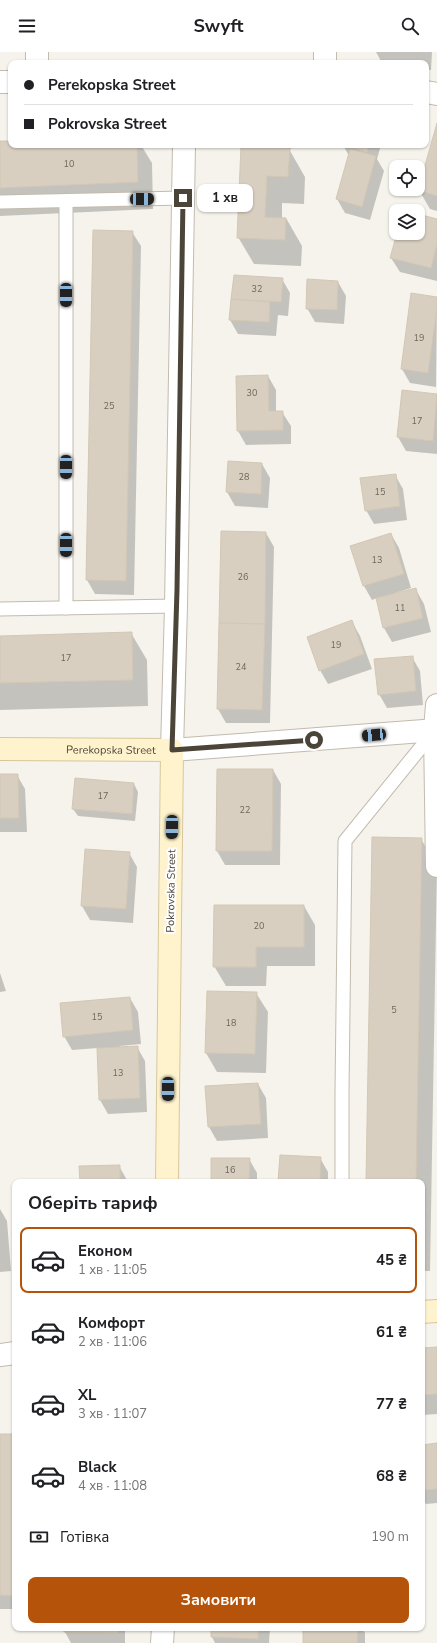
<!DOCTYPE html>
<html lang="uk">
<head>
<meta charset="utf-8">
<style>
	:root { --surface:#fff; --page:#f6f6f6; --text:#202124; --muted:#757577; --line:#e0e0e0; --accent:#b45309 }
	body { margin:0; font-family:"Nunito Sans",sans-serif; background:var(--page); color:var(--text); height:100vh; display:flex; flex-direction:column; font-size:15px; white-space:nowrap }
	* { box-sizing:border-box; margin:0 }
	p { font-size:13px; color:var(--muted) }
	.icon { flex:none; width:22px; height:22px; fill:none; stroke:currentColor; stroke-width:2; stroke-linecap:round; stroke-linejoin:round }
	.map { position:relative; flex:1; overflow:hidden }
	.details { position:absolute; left:12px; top:1127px; width:413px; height:452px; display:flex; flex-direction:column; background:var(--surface); border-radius:8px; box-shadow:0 1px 3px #0004 }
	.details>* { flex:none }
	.top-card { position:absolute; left:8px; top:8px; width:421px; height:88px; border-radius:8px; box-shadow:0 1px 3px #0004; display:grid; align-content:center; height:88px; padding:0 16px; background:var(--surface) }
	.controls { position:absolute; left:389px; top:108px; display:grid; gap:8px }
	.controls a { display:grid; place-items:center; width:36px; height:36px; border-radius:8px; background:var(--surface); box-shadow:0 1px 3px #0004; font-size:20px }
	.end { position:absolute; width:18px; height:18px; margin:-9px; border:5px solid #4b4439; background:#fff; box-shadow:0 0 0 2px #fff }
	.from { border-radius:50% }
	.bubble { position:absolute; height:28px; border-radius:8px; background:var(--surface); box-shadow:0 1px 3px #0004; font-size:13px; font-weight:700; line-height:28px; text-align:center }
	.car { position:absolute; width:12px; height:24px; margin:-12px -6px; border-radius:5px; box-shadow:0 0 3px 1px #0007; background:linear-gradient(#222 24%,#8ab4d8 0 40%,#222 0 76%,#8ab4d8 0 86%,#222 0) }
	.top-card b { display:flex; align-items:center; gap:14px; height:38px; font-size:15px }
	.top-card b+b { border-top:1px solid var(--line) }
	.top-card i { width:10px; height:10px; background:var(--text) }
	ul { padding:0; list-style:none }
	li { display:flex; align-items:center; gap:12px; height:66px; margin:0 8px 6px; padding:0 8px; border:2px solid transparent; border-radius:8px }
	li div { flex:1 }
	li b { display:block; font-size:15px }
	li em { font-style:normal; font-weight:700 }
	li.active { border-color:var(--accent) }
	li>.icon { width:36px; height:36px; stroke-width:1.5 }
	h2 { padding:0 16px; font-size:18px; line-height:48px }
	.pay { display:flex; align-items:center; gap:10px; height:44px; padding:0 16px; font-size:15px }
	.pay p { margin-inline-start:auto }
	.primary-button { display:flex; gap:8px; margin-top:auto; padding:8px 16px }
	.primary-button a { flex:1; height:46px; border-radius:8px; background:var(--accent); color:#fff; font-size:16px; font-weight:700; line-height:46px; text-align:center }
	header { display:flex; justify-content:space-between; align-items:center; height:52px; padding:0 16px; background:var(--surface); font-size:18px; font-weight:700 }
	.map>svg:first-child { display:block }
</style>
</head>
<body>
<header><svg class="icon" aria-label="menu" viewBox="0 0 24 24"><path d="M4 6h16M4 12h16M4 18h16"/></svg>Swyft<svg class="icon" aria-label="search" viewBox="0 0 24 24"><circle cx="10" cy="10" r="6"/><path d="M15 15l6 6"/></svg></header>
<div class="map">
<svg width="437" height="1591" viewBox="0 0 437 1591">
	<rect width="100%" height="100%" fill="#f6f3ec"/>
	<g fill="#0003">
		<path d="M376,0H432L431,18L426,17V11H382Z"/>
		<path d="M437,75V159L430,157L419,138Z"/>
		<path d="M0,90H11V93H141L152,111L153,157L0,164Z"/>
		<path d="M241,93H291V97H289L305,125L304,152L282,151V166H286L302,194L301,214L254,212L238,185L242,95Z"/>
		<path d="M343,93H381L377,107L384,119L370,168L345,161L337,147L349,104Z"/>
		<path d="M418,163L437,168V229L400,220L391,206L398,181H418Z"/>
		<path d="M94,179L132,180L141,194L134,543L95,542L87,528Z"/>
		<path d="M234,224L282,227L290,241L288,264L278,263L276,284L238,282L230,268Z"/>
		<path d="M338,230L346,244L344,272L315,270L307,256Z"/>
		<path d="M437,246L436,335L410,331L402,317Z"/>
		<path d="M268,324L276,338V360H282L291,374V392L246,393L238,379L237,325Z"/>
		<path d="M402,339L437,343V402L406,399L398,385Z"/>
		<path d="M262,412L270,426L268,456L235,454L227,440Z"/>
		<path d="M395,423L403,437L407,468L374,472L366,458Z"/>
		<path d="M266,481L274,495L270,671H226L218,657Z"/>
		<path d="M391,482L399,496L411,536L395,541V542L416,538L424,552L431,580L392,590L384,576L377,546L372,548L364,534L351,494Z"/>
		<path d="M352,570L360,584L372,617L328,632L320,618Z"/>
		<path d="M131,581L147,608L148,654L0,658V585Z"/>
		<path d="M412,605L420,619L423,653L387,656L379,642Z"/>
		<path d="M273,718L281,732L280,813H225L217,799Z"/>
		<path d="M0,723H17L25,737L27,780H0Z"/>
		<path d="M76,727L134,732L138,740L135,769L78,764L73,757Z"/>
		<path d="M421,787L437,814L430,1219H422V1130H367Z"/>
		<path d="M129,801L137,815L133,871L90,868L82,854Z"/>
		<path d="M304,854L315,873V914H267L266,934H226L214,914Z"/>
		<path d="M0,921L6,939L0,940Z"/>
		<path d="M256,941L268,960L266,1021L217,1020L206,1001Z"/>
		<path d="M130,946L138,960L141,992L120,994V996L137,995L145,1009L147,1060L108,1062L100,1048L98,996L72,998L64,984Z"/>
		<path d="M258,1032L266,1046L268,1086L217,1089L209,1075Z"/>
		<path d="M320,1106L328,1120V1130H279Z"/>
		<path d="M249,1107L257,1121V1130H212Z"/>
		<path d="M119,1114L128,1130H81Z"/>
		<path d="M0,1157L7,1169L11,1219L0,1220Z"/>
		<path d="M437,1296V1362L422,1363V1297Z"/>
		<rect x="0" y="1383" width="15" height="174"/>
		<path d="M437,1392V1451L426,1452L422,1446V1394Z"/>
		<path d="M65,1576H125V1591H71L65,1580Z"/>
		<path d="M212,1576H270L269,1591H215L212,1585Z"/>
		<path d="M304,1576H362L365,1581V1591H304Z"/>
	</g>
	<g fill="#d8cfc1" stroke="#d3c7b4">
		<path d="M437,71V144L418,138Z"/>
		<path d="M0,89H11V93H137L138,130L0,136Z"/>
		<path d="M343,93H369L367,100Z"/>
		<path d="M241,94L290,96L288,125L267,124L265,165L286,166L285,188L237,186Z"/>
		<path d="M350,97L376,104L362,155L336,147Z"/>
		<path d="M418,162L437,167V192L431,216L390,206L397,181H418Z"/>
		<path d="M93,178L133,179L126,529L86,528Z"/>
		<path d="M234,223L283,226L281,250L231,247Z"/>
		<path d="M307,227L338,229L337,258L306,257Z"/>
		<path d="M411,241L437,245V256L428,321L401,317Z"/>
		<path d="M231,247L270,250L269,270L229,268Z"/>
		<path d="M268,323L269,359H283V378L237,379L236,324Z"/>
		<path d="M402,338L437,342L433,389L397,385Z"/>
		<path d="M228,409L262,411L261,442L226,440Z"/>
		<path d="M396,422L400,454L365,459L360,426Z"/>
		<path d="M221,479L266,480L265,572L219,571Z"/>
		<path d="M391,481L404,522L363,534L350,494Z"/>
		<path d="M416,536L423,566L383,576L376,546Z"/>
		<path d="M352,568L364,602L319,619L307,585Z"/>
		<path d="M219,571L265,572L262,658L217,657Z"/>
		<path d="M132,580L133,628L0,631V584Z"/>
		<path d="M413,604L416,639L378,643L374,607Z"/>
		<path d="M217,717H273L272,799H216Z"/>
		<path d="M0,722H18L19,766H0Z"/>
		<path d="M75,726L134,731L132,762L72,757Z"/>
		<path d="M372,785L422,786L416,1130H366Z"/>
		<path d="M85,797L130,800L126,857L81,854Z"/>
		<path d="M214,853H304V895H256V915H213Z"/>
		<path d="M207,939L257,940L255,1002L205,1001Z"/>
		<path d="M130,945L133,978L63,985L60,951Z"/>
		<path d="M138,994L140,1046L99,1048L97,996Z"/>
		<path d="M258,1031L261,1072L208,1075L205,1034Z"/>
		<path d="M280,1103L321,1105L320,1130H278Z"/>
		<path d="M211,1106H250L249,1130H211Z"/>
		<path d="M120,1113V1130H80L79,1114Z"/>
		<path d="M437,1295V1342L422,1343V1296Z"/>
		<path d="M0,1382H15V1544L0,1543Z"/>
		<path d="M437,1391V1437L422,1438V1393Z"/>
		<path d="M64,1576H118V1581L64,1580Z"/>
		<path d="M211,1576H258V1587L211,1585Z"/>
		<path d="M303,1576H358L357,1591H303Z"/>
	</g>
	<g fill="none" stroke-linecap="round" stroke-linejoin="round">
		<g stroke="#c2bbae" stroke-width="15">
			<g id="lane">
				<path d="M66,149V556"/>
				<path d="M0,150L183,146"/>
				<path d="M0,557L176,554"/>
				<path d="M342,1130V1041L345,789L435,678"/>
			</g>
		</g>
		<g stroke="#c2bbae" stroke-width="24">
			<g id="street">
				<path d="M325,0V11"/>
				<path d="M37,11V0"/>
				<path d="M0,30H11"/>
				<path d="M426,40L437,42"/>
				<path d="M184,93L176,554L172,698L437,678"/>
				<path d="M437,653L435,678L437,814"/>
				<path d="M0,1303L15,1301"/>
				<path d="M162,1591L163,1576"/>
			</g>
		</g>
		<g stroke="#d6c79b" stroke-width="24">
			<g id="secondary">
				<path id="s1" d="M0,697L172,698L167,1130"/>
				<path d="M422,1260L437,1259"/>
			</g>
		</g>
		<use href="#lane" stroke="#fff" stroke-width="13"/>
		<use href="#street" stroke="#fff" stroke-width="22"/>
		<use href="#secondary" stroke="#fff3cd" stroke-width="22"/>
	</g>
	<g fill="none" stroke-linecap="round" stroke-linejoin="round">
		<path stroke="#4b4439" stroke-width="5" d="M183,146L177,538L172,698L314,688"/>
	</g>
	<g text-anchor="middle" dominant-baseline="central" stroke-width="4" stroke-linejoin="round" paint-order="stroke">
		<g font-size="9" fill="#6e675b">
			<text x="69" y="112">10</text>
			<text x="257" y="237">32</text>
			<text x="419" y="286">19</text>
			<text x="252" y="341">30</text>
			<text x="109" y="354">25</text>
			<text x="417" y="369">17</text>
			<text x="244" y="425">28</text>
			<text x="380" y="440">15</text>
			<text x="377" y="508">13</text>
			<text x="243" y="525">26</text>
			<text x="400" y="556">11</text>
			<text x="336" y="593">19</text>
			<text x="66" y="606">17</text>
			<text x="241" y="615">24</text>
			<text x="103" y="744">17</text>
			<text x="245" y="758">22</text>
			<text x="259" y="874">20</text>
			<text x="394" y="958">5</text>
			<text x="97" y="965">15</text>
			<text x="231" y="971">18</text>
			<text x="118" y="1021">13</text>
			<text x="230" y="1118">16</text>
		</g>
		<g font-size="11" fill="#4b4439" stroke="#fff">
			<text stroke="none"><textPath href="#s1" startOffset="111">Perekopska Street</textPath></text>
			<text transform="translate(171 839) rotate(-89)">Pokrovska Street</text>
		</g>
	</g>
</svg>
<div class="controls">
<a><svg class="icon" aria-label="locate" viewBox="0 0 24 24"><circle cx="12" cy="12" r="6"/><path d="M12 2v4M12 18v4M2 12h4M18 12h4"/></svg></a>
<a><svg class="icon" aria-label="layers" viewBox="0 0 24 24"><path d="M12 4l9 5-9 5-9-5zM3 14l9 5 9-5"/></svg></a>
</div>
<i class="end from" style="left:314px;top:688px"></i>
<i class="end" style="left:183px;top:146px"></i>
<div class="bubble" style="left:197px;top:132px;width:56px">1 хв</div>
<i class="car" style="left:142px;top:147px;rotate:89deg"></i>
<i class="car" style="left:66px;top:243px;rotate:180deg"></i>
<i class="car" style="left:66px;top:415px;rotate:180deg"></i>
<i class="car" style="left:66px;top:493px;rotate:180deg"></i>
<i class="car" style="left:374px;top:683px;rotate:265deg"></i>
<i class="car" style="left:172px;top:775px;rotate:181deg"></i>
<i class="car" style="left:168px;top:1037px;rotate:180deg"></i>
<div class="top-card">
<b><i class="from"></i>Perekopska Street</b>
<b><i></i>Pokrovska Street</b>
</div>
<section class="details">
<h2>Оберіть тариф</h2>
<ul>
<li class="active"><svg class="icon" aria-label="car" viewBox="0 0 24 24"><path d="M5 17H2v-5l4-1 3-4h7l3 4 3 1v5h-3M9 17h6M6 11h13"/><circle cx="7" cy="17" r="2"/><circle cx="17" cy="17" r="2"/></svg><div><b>Економ</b><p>1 хв · 11:05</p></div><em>45 ₴</em></li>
<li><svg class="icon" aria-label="car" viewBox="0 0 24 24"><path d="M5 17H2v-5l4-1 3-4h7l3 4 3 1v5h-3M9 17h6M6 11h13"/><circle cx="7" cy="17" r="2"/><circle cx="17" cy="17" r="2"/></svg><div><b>Комфорт</b><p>2 хв · 11:06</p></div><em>61 ₴</em></li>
<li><svg class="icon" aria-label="car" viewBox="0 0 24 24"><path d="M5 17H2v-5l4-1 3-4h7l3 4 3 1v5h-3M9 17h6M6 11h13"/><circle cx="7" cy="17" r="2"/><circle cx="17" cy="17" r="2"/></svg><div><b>XL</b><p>3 хв · 11:07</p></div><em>77 ₴</em></li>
<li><svg class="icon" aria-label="car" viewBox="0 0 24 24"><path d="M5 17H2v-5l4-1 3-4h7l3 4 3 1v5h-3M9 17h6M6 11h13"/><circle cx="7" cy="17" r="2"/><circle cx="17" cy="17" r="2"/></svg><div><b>Black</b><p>4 хв · 11:08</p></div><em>68 ₴</em></li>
</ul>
<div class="pay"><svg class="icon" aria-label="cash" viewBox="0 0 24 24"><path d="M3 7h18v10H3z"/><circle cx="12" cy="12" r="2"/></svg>Готівка<p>190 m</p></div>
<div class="primary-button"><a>Замовити</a></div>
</section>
</div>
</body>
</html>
